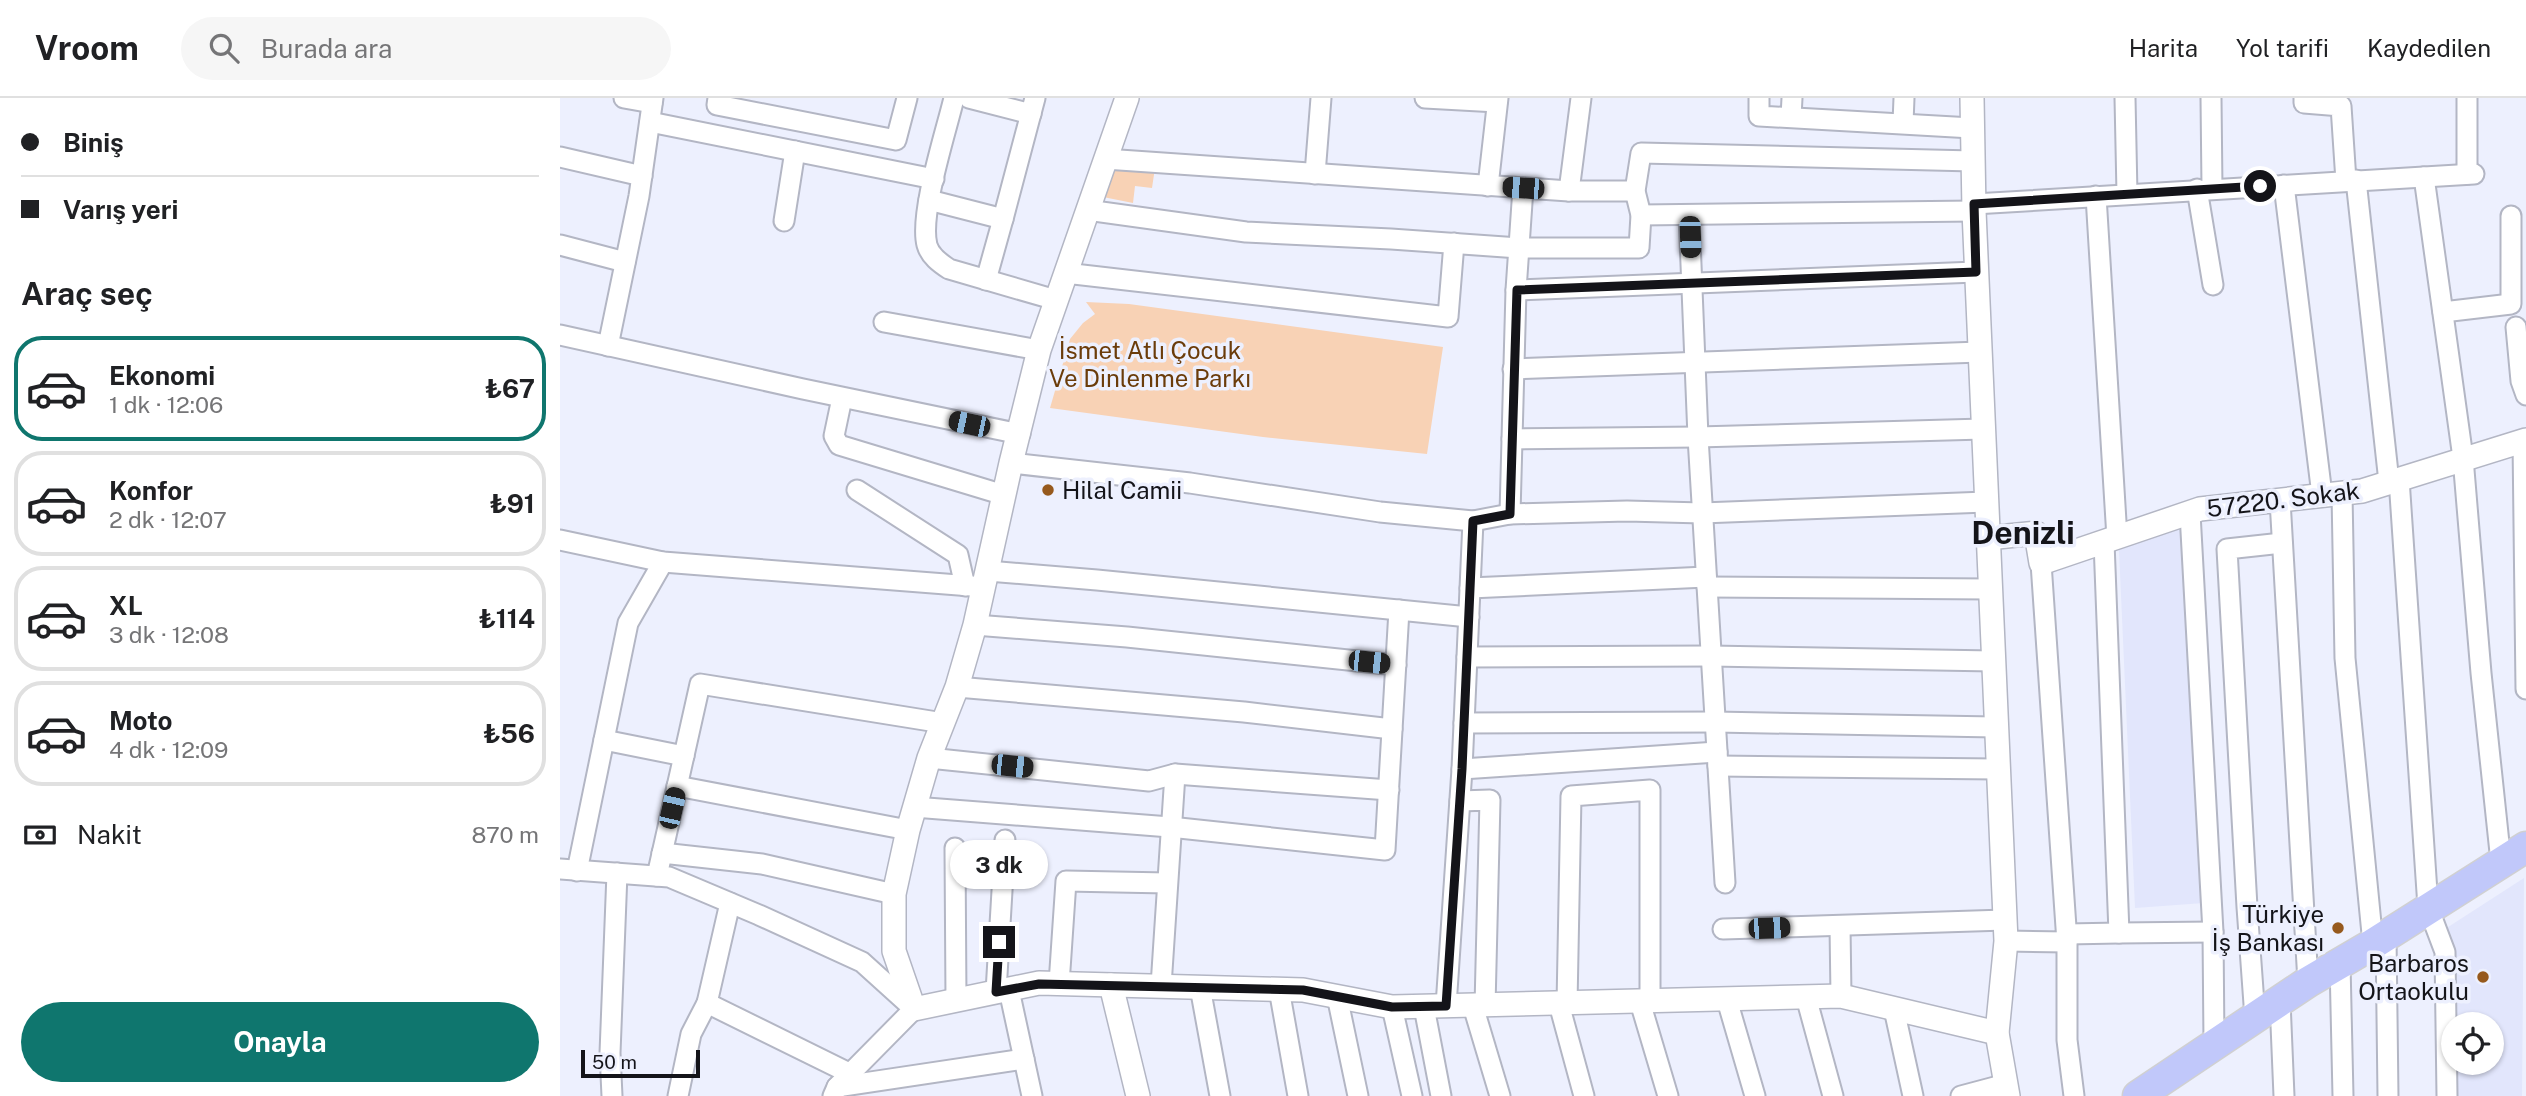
<!DOCTYPE html>
<html lang="tr">
<head>
<meta charset="utf-8">
<style>
	:root { --surface:#fff; --page:#f6f6f6; --text:#202124; --muted:#757577; --line:#e0e0e0; --accent:#0f766e }
	body { margin:0; font-family:"Public Sans",sans-serif; background:var(--page); color:var(--text); height:100vh; display:flex; flex-direction:column; font-size:26px; white-space:nowrap }
	* { box-sizing:border-box; margin:0 }
	p { font-size:23px; color:var(--muted) }
	.icon { flex:none; width:38px; height:38px; fill:none; stroke:currentColor; stroke-width:2; stroke-linecap:round; stroke-linejoin:round }
	.map { position:relative; flex:1; overflow:hidden }
	.panel { display:flex; flex-direction:column; background:var(--surface); width:560px }
	.panel>* { flex:none }
	.hud { display:grid; align-content:center; height:154px; padding:0 21px; background:var(--surface) }
	.buttons { position:absolute; left:1881px; top:914px; display:grid; gap:14px }
	.buttons a { display:grid; place-items:center; width:63px; height:63px; border-radius:50%; background:var(--surface); box-shadow:0 2px 5px #0004; font-size:35px }
	.scale { position:absolute; left:21px; bottom:18px; width:119px; box-sizing:border-box; padding-left:7px; border:4px solid #141419; border-top:0; font-size:19px; line-height:24px; white-space:nowrap; color:#141419; -webkit-text-stroke:5px #edf0fe; paint-order:stroke }
	.end { position:absolute; width:32px; height:32px; margin:-16px; border:9px solid #141419; background:#fff; box-shadow:0 0 0 4px #fff }
	.from { border-radius:50% }
	.bubble { position:absolute; height:49px; border-radius:24px; background:var(--surface); box-shadow:0 2px 5px #0004; font-size:23px; font-weight:700; line-height:49px; text-align:center }
	.car { position:absolute; width:21px; height:42px; margin:-21px -10px; border-radius:9px; box-shadow:0 0 5px 2px #0007; background:linear-gradient(#222 24%,#8ab4d8 0 40%,#222 0 76%,#8ab4d8 0 86%,#222 0) }
	.hud b { display:flex; align-items:center; gap:24px; height:66px; font-size:26px }
	.hud b+b { border-top:2px solid var(--line) }
	.hud i { width:18px; height:18px; background:var(--text) }
	ul { padding:0; list-style:none }
	li { display:flex; align-items:center; gap:21px; height:105px; margin:0 14px 10px; padding:0 7px; border:4px solid var(--line); border-radius:28px }
	li div { flex:1 }
	li b { display:block; font-size:26px }
	li em { font-style:normal; font-weight:700 }
	li.on { border-color:var(--accent) }
	li>.icon { width:63px; height:63px; stroke-width:1.5 }
	h2 { padding:0 21px; font-size:32px; line-height:84px }
	.pay { display:flex; align-items:center; gap:18px; height:77px; padding:0 21px; font-size:26px }
	.pay p { margin-inline-start:auto }
	.button { display:flex; gap:14px; margin-top:auto; padding:14px 21px }
	.button a { flex:1; height:80px; border-radius:42px; background:var(--accent); color:#fff; font-size:28px; font-weight:700; line-height:80px; text-align:center }
	header { display:flex; align-items:center; gap:42px; box-sizing:border-box; height:98px; padding:0 35px; background:var(--surface); border-bottom:2px solid var(--line) }
	header strong { font-size:33px }
	nav { display:flex; gap:38px; margin-inline-start:auto; font-size:24px }
	.search { width:490px; height:63px; background:var(--page); display:flex; align-items:center; gap:18px; box-sizing:border-box; padding:0 24px; border-radius:38px; color:var(--muted); font-size:26px }
	main { display:flex; flex:1; min-height:0 }
	.map>svg:first-child { display:block }
</style>
</head>
<body>
<header>
<strong>Vroom</strong>
<div class="search"><svg class="icon" aria-label="search" viewBox="0 0 24 24"><circle cx="10" cy="10" r="6"/><path d="M15 15l6 6"/></svg>Burada ara</div>
<nav><a>Harita</a><a>Yol tarifi</a><a>Kaydedilen</a></nav>
</header>
<main>
<section class="panel">
<div class="hud">
<b><i class="from"></i>Biniş</b>
<b><i></i>Varış yeri</b>
</div>
<h2>Araç seç</h2>
<ul>
<li class="on"><svg class="icon" aria-label="car" viewBox="0 0 24 24"><path d="M5 17H2v-5l4-1 3-4h7l3 4 3 1v5h-3M9 17h6M6 11h13"/><circle cx="7" cy="17" r="2"/><circle cx="17" cy="17" r="2"/></svg><div><b>Ekonomi</b><p>1 dk · 12:06</p></div><em>₺67</em></li>
<li><svg class="icon" aria-label="car" viewBox="0 0 24 24"><path d="M5 17H2v-5l4-1 3-4h7l3 4 3 1v5h-3M9 17h6M6 11h13"/><circle cx="7" cy="17" r="2"/><circle cx="17" cy="17" r="2"/></svg><div><b>Konfor</b><p>2 dk · 12:07</p></div><em>₺91</em></li>
<li><svg class="icon" aria-label="car" viewBox="0 0 24 24"><path d="M5 17H2v-5l4-1 3-4h7l3 4 3 1v5h-3M9 17h6M6 11h13"/><circle cx="7" cy="17" r="2"/><circle cx="17" cy="17" r="2"/></svg><div><b>XL</b><p>3 dk · 12:08</p></div><em>₺114</em></li>
<li><svg class="icon" aria-label="car" viewBox="0 0 24 24"><path d="M5 17H2v-5l4-1 3-4h7l3 4 3 1v5h-3M9 17h6M6 11h13"/><circle cx="7" cy="17" r="2"/><circle cx="17" cy="17" r="2"/></svg><div><b>Moto</b><p>4 dk · 12:09</p></div><em>₺56</em></li>
</ul>
<div class="pay"><svg class="icon" aria-label="cash" viewBox="0 0 24 24"><path d="M3 7h18v10H3z"/><circle cx="12" cy="12" r="2"/></svg>Nakit<p>870 m</p></div>
<div class="button"><a>Onayla</a></div>
</section>
<div class="map">
<svg width="1966" height="998" viewBox="0 0 1966 998">
	<rect width="100%" height="100%" fill="#edf0fe"/>
	<g fill="#e2e6fc" fill-rule="evenodd">
		<path d="M1628,425L1644,805L1575,810L1558,430Z"/>
		<path d="M1964,780L1962,998H1887L1882,833ZM1894,926H1932V964H1894Z"/>
	</g>
	<g fill="#f8d2b5">
		<path d="M551,61L596,63L592,90L575,88L573,105L538,98Z"/>
		<path d="M526,204L569,206L883,249L867,356L703,339L490,310L510,241L523,225L535,216Z"/>
	</g>
	<g fill="none" stroke-linecap="round" stroke-linejoin="round">
		<g stroke="#b3b6c4" stroke-width="23">
			<g id="minor">
				<path d="M64,0L92,5"/>
				<path d="M158,0L157,7L336,42L347,0"/>
				<path d="M394,0C386,34 359,116 367,147C370,158 380,165 389,171L496,202"/>
				<path d="M409,0L471,16"/>
				<path d="M865,0L937,4"/>
				<path d="M1199,0V18L1412,30"/>
				<path d="M1565,0L1567,96"/>
				<path d="M1651,0L1652,90"/>
				<path d="M1744,0V5L1781,8L1786,83"/>
				<path d="M1907,0V76"/>
				<path d="M1231,19L1232,0"/>
				<path d="M90,24L374,81"/>
				<path d="M1343,25L1344,0"/>
				<path d="M0,59L82,78"/>
				<path d="M545,61L1009,93H1075"/>
				<path d="M755,76L761,0"/>
				<path d="M1864,79L1903,360L1921,575L1941,764"/>
				<path d="M1796,82L1829,384"/>
				<path d="M1724,87L1762,397"/>
				<path d="M928,88L938,0"/>
				<path d="M1637,91L1653,187"/>
				<path d="M1009,93L1021,0"/>
				<path d="M1536,98L1557,440"/>
				<path d="M369,102L443,121L475,0"/>
				<path d="M1414,106L1914,76"/>
				<path d="M527,112L686,134L831,141L959,150H1079L1081,117L1075,93L1081,55L1413,63"/>
				<path d="M1081,117L1414,113"/>
				<path d="M1129,117L1138,339L1165,785"/>
				<path d="M224,123L235,53"/>
				<path d="M0,147L65,164"/>
				<path d="M505,175L888,219L894,145"/>
				<path d="M426,182L443,121"/>
				<path d="M956,192L1416,174"/>
				<path d="M1883,214L1951,206V118"/>
				<path d="M324,224L479,252"/>
				<path d="M1956,229L1961,283L1966,297"/>
				<path d="M0,237L243,291L460,336"/>
				<path d="M48,248L79,98L93,0"/>
				<path d="M953,271L1420,254"/>
				<path d="M282,300L274,338L279,347L444,397"/>
				<path d="M952,341L1138,339L1423,331"/>
				<path d="M1963,343L1966,591"/>
				<path d="M451,365L630,385L820,414L913,423L950,416L1067,413L1142,415L1426,404"/>
				<path d="M1839,381L1868,809L1885,854L1887,998"/>
				<path d="M297,392L398,457L405,488"/>
				<path d="M1782,395L1785,560L1813,846"/>
				<path d="M1720,402L1748,884"/>
				<path d="M1630,415L1653,834L1654,945"/>
				<path d="M950,416L956,192L963,90"/>
				<path d="M0,442L103,464L424,489"/>
				<path d="M1544,444L1559,835L1653,834"/>
				<path d="M428,473L537,482L909,519"/>
				<path d="M1147,489L1430,491"/>
				<path d="M910,490L1146,479"/>
				<path d="M415,527L567,539L836,567"/>
				<path d="M907,559L1151,558L1433,563"/>
				<path d="M397,589L684,614L832,631"/>
				<path d="M904,625L1155,624L1435,629"/>
				<path d="M44,642L124,658"/>
				<path d="M369,660L589,683L615,676L829,692"/>
				<path d="M1158,668L1437,671"/>
				<path d="M902,671L1157,654"/>
				<path d="M117,688L348,732"/>
				<path d="M900,703L930,702L925,908"/>
				<path d="M354,709L610,729L825,752L839,512"/>
				<path d="M395,750L396,903"/>
				<path d="M102,755L202,766L334,796"/>
				<path d="M0,771L109,779L199,817L302,864L354,911L277,989L273,998"/>
				<path d="M17,773L68,525L103,464"/>
				<path d="M97,778L140,586L383,625"/>
				<path d="M170,805L147,905L291,976"/>
				<path d="M1280,828L1281,898"/>
				<path d="M1163,831L1445,822"/>
				<path d="M1507,836L1559,835"/>
				<path d="M1826,838L1828,998"/>
				<path d="M1446,843L1507,844L1481,465"/>
				<path d="M1507,844V942L1514,998"/>
				<path d="M1780,865L1783,998"/>
				<path d="M499,886L506,783L607,785"/>
				<path d="M601,888L615,676"/>
				<path d="M640,889L660,998"/>
				<path d="M719,891L738,998"/>
				<path d="M449,892L472,998"/>
				<path d="M436,894L445,742"/>
				<path d="M777,898L798,998"/>
				<path d="M1246,899L1273,998"/>
				<path d="M1167,902L1195,998"/>
				<path d="M1720,903L1724,998"/>
				<path d="M1080,904L1108,998"/>
				<path d="M999,906L1024,998"/>
				<path d="M1007,906L1011,698L1090,692V904"/>
				<path d="M886,908L902,671L913,423"/>
				<path d="M913,908L940,998"/>
				<path d="M832,909L852,998"/>
				<path d="M864,909L881,998"/>
				<path d="M1334,911L1353,998"/>
				<path d="M1695,920L1687,809L1667,451L1722,445"/>
				<path d="M277,989L464,961"/>
				<path d="M52,998L50,955L57,775"/>
				<path d="M118,998L131,936L147,905"/>
				<path d="M1401,998L1446,986"/>
			</g>
		</g>
		<g stroke="#b3b6c4" stroke-width="26">
			<g id="tertiary">
				<path d="M567,0L479,252L451,365L415,527L397,589L369,660L348,732L334,796V853L354,911L479,885L743,892L832,909L1281,898L1437,935"/>
				<path d="M1412,0L1414,113L1446,843L1437,935L1448,998"/>
				<path d="M1428,440L1476,435L1481,465L1640,411L1802,393L1966,342"/>
				<path d="M551,887L578,998"/>
			</g>
		</g>
		<g stroke="#d0d0d1" stroke-width="33">
			<path id="primary" d="M1578,998L1748,884L1813,846L1966,749"/>
		</g>
		<use href="#minor" stroke="#fff" stroke-width="19"/>
		<use href="#tertiary" stroke="#fff" stroke-width="23"/>
		<use href="#primary" stroke="#c1c8fa" stroke-width="30"/>
	</g>
	<g fill="none" stroke-linecap="round" stroke-linejoin="round">
		<path stroke="#141419" stroke-width="9" d="M439,844L436,894L479,886L743,892L832,909L886,908L902,671L913,423L950,416L957,192L1416,174L1414,106L1700,88"/>
	</g>
	<g fill="#96591d" stroke="#edf0fe" stroke-width="2.5">
		<circle cx="488" cy="392" r="7"/>
		<circle cx="1778" cy="830" r="7"/>
		<circle cx="1923" cy="879" r="7"/>
	</g>
	<g text-anchor="middle" dominant-baseline="central" stroke-width="7" stroke-linejoin="round" paint-order="stroke">
		<g font-size="24" fill="#6b3c0a" stroke="#edf0fe">
			<text x="590" y="252">İsmet Atlı Çocuk<tspan x="590" dy="28">Ve Dinlenme Parkı</tspan></text>
		</g>
		<g font-size="24" fill="#141419" stroke="#edf0fe" text-anchor="end">
			<text x="502" y="392" text-anchor="start">Hilal Camii</text>
			<text x="1764" y="816">Türkiye<tspan x="1764" dy="28">İş Bankası</tspan></text>
			<text x="1909" y="865">Barbaros<tspan x="1909" dy="28">Ortaokulu</tspan></text>
		</g>
		<g font-size="24" fill="#141419" stroke="#edf0fe">
			<text transform="translate(1723 401) rotate(-7)">57220. Sokak</text>
		</g>
		<g font-size="32" font-weight="bold" fill="#141419" stroke="#edf0fe">
			<text x="1463" y="434">Denizli</text>
		</g>
	</g>
</svg>
<div class="buttons">
<a><svg class="icon" aria-label="locate" viewBox="0 0 24 24"><circle cx="12" cy="12" r="6"/><path d="M12 2v4M12 18v4M2 12h4M18 12h4"/></svg></a>
</div>
<div class="scale">50 m</div>
<i class="end from" style="left:1700px;top:88px"></i>
<i class="end" style="left:439px;top:844px"></i>
<div class="bubble" style="left:390px;top:742px;width:98px">3 dk</div>
<i class="car" style="left:963px;top:90px;rotate:274deg"></i>
<i class="car" style="left:1130px;top:139px;rotate:178deg"></i>
<i class="car" style="left:409px;top:326px;rotate:282deg"></i>
<i class="car" style="left:809px;top:564px;rotate:96deg"></i>
<i class="car" style="left:452px;top:668px;rotate:96deg"></i>
<i class="car" style="left:112px;top:710px;rotate:13deg"></i>
<i class="car" style="left:1209px;top:830px;rotate:88deg"></i>
</div>
</main>
</body>
</html>
